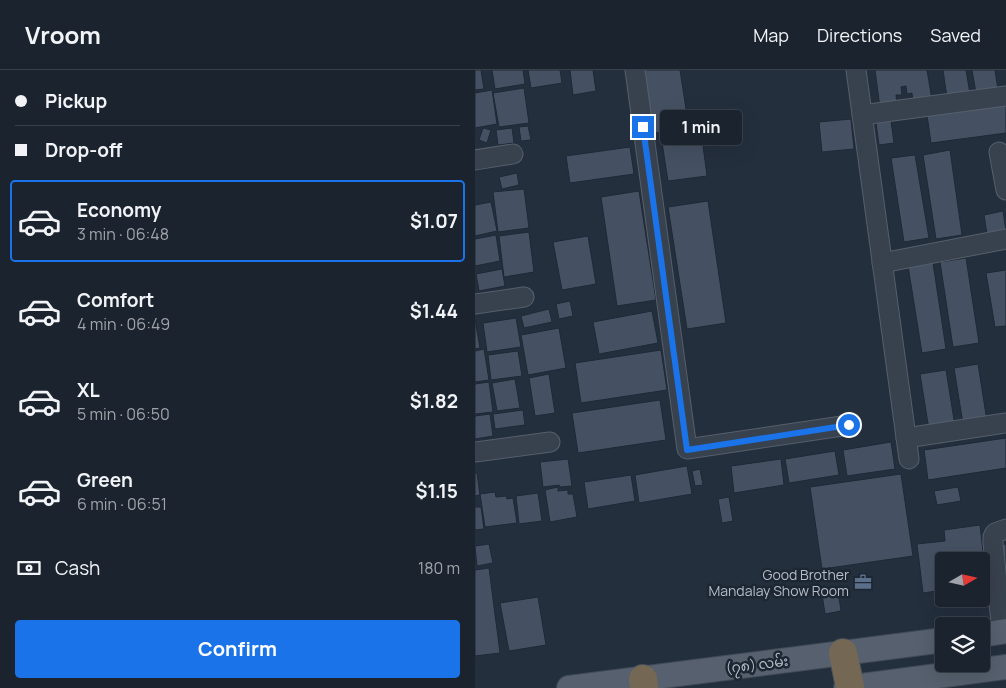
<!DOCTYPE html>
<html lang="en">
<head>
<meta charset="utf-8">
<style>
	:root { --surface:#1b232e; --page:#282f3a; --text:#f1f3f6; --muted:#a0a4aa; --line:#39404a; --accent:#1a73e8 }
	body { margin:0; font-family:Manrope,"Noto Sans Myanmar",sans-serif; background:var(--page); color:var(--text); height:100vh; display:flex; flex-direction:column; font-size:19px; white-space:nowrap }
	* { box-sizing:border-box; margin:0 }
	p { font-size:16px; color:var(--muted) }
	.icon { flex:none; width:28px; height:28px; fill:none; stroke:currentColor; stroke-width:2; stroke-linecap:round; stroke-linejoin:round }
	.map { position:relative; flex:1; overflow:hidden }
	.drawer { display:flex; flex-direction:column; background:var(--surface); width:475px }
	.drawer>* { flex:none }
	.top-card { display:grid; align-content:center; height:110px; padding:0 15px; background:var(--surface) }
	.needle { width:32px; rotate:81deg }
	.fabs { position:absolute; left:460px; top:482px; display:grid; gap:10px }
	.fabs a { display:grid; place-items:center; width:55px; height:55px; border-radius:5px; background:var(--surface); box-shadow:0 5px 20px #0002,0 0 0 1px var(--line); font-size:25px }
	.end { position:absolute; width:22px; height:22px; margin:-11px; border:6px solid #1a73e8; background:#fff; box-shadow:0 0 0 2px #fff }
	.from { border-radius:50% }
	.bubble { position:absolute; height:35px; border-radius:5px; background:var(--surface); box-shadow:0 5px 20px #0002,0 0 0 1px var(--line); font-size:16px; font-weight:700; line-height:35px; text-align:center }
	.top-card b { display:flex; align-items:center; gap:18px; height:48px; font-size:19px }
	.top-card b+b { border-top:1px solid var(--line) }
	.top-card i { width:12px; height:12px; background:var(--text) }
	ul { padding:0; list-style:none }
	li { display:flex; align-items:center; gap:15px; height:82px; margin:0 10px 8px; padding:0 5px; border:2px solid transparent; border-radius:5px }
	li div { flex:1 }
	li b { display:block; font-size:19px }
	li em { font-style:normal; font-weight:700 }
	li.current { border-color:var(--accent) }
	li>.icon { width:45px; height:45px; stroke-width:1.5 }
	.pay { display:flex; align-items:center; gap:12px; height:55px; padding:0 15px; font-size:19px }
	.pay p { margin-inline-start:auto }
	.button { display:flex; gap:10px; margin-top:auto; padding:10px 15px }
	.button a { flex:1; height:58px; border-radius:5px; background:var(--accent); color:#fff; font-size:20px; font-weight:700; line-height:58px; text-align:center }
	header { display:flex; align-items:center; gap:30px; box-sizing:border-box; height:70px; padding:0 25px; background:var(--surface); border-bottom:1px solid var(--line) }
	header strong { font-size:24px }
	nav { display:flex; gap:28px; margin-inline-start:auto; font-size:18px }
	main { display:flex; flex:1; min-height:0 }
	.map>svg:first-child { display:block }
</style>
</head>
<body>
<header>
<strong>Vroom</strong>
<nav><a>Map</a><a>Directions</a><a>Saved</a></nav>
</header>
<main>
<section class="drawer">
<div class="top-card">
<b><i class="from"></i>Pickup</b>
<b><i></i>Drop-off</b>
</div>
<ul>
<li class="current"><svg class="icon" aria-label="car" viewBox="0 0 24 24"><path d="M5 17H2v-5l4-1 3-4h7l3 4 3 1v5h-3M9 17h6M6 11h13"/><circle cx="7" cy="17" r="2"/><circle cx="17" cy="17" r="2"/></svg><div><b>Economy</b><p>3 min · 06:48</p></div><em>$1.07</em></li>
<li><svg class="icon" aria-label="car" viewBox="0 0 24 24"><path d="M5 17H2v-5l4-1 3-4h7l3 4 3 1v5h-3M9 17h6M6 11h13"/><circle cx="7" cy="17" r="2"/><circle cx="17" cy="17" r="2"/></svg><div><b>Comfort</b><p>4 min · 06:49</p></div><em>$1.44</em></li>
<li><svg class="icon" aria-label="car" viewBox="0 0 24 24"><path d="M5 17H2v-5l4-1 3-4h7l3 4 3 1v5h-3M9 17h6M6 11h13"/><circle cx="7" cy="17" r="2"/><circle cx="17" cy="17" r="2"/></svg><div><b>XL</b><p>5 min · 06:50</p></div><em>$1.82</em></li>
<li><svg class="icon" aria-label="car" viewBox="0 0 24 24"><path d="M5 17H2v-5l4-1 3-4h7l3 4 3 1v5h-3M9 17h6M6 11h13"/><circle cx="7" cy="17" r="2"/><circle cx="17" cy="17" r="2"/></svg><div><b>Green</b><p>6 min · 06:51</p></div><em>$1.15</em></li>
</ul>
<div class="pay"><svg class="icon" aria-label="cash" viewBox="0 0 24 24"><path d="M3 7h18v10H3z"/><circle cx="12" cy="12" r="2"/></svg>Cash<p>180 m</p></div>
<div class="button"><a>Confirm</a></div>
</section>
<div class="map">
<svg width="531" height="618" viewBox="0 0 531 618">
	<rect width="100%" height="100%" fill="#242f3e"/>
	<g fill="#455162" stroke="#1f2835">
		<path d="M0,0H6L9,19L0,20Z"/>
		<path d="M17,0H48L50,14L20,19Z"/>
		<path d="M53,0H85L87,13L56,18Z"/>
		<path d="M95,0H118L121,21L98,25Z"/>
		<path d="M164,0H205L214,58L174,64Z"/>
		<path d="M400,0H452L457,30L438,33L437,23L432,24L431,16L426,17L427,25H421L422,35L405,38Z"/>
		<path d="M468,0H491L495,24L472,28Z"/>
		<path d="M497,0H520L523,20L501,23Z"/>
		<path d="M49,18L54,53L24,57L18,23Z"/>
		<path d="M17,20L22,54L0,58V23Z"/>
		<path d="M531,33V63L456,73L452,45Z"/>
		<path d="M376,49L379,79L347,82L344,52Z"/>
		<path d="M416,51L419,73L404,75L401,53Z"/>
		<path d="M53,56L56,70L46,71L44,57Z"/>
		<path d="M8,58L16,60L12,73L4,70Z"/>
		<path d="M37,58L39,73L23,75L21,60Z"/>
		<path d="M226,60L232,106L193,111L186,66Z"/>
		<path d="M155,77L159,104L95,113L91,86Z"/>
		<path d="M475,80L487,165L461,169L448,85Z"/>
		<path d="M440,85L454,168L429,172L416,88Z"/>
		<path d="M42,103L44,115L27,119L24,107Z"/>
		<path d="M49,119L54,158L23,162L18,122Z"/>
		<path d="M164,121L181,230L142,236L126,127Z"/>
		<path d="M233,131L251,253L212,259L193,137Z"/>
		<path d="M16,132L22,161L0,166V135Z"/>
		<path d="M528,141L531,161L512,164L509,145Z"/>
		<path d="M54,162L59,202L29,207L24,166Z"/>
		<path d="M21,165L25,191L0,196V169Z"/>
		<path d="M113,166L121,214L87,220L78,172Z"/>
		<path d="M491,188L504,273L478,277L465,192Z"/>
		<path d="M458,193L471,279L447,283L433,196Z"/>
		<path d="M27,199L30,216L4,221L1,204Z"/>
		<path d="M531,200V256L520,257L511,203Z"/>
		<path d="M95,231L98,246L84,249L81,234Z"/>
		<path d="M74,239L77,252L49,258L46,246Z"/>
		<path d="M177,241L183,273L124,284L118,252Z"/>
		<path d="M41,248L46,277L12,282L8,253Z"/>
		<path d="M0,249L5,278L0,279Z"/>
		<path d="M84,258L91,298L53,305L46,265Z"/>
		<path d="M9,279L14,310L0,312V281Z"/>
		<path d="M186,280L192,320L106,333L100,293Z"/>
		<path d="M43,281L47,306L16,310L13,285Z"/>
		<path d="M503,294L512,351L488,354L479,298Z"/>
		<path d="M471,300L480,356L454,360L445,304Z"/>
		<path d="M74,304L80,343L60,346L54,308Z"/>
		<path d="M40,309L45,338L22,341L17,313Z"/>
		<path d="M14,312L18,342L0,344V314Z"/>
		<path d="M185,330L191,370L103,383L97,343Z"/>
		<path d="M48,340L50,355L20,359L18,344Z"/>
		<path d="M15,344L18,366L0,369V346Z"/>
		<path d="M531,368V398L453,410L449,380Z"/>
		<path d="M416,372L420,399L372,406L368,380Z"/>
		<path d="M360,381L364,405L314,413L310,389Z"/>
		<path d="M93,389L97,416L85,417L84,415L68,417L65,392Z"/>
		<path d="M306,389L309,415L259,423L256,396Z"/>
		<path d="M212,396L217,424L164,433L160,405Z"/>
		<path d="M225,399L228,415L220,416L217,401Z"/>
		<path d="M0,403H2L5,425L0,426Z"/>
		<path d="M426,404L438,486L347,499L335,417Z"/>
		<path d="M156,405L160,431L113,439L109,412Z"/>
		<path d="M83,417V421L93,420V424H98L102,447L75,452L70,420Z"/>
		<path d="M483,417L486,431L462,435L459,421Z"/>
		<path d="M20,422L21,427L31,426L32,429L38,428L42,453L10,457L5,424Z"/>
		<path d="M63,423L67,451L44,454L41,426Z"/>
		<path d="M254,427L258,451L247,453L243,429Z"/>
		<path d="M0,437H6L9,459L0,460Z"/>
		<path d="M505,455L514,533L477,537L476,529H506V491H469V520L448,523L442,474L470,471L469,460Z"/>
		<path d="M14,474L18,493L2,496L0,476Z"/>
		<path d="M531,474V524L524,475Z"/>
		<path d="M14,498L25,583L0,586V500Z"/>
		<path d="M363,521L366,541L350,544L347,524Z"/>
		<path d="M63,527L71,575L34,581L25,533Z"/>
	</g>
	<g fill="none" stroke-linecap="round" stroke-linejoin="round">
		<g stroke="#565f6c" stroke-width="21">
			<g id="minor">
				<path d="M160,0L212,379L374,355"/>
				<path d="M381,0L434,389"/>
				<path d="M387,45L531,26"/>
				<path d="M524,82L531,120"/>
				<path d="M0,90L38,84"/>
				<path d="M407,193L531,169"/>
				<path d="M0,234L49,227"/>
				<path d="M431,368L531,353"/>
				<path d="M0,382L75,372"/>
				<path d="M527,562L518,473V467L520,463L531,459"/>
			</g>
		</g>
		<g stroke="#414a57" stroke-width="26">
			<g id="major">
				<path d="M506,565L531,561"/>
				<path d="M94,618L469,570"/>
				<path d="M371,618L531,597"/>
			</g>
		</g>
		<g stroke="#434c59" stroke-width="30">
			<g id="highway">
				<path d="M368,583L375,617"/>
				<path d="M168,609L169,618"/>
			</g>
		</g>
		<use href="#minor" stroke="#38414e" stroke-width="19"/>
		<use href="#major" stroke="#56606e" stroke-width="24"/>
		<use href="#highway" stroke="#746855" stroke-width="28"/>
	</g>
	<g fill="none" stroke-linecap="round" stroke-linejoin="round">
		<path stroke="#1a73e8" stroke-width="6" d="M168,57L212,380L374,355"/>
	</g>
	<defs>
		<g id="office-bare" transform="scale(1.35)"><path d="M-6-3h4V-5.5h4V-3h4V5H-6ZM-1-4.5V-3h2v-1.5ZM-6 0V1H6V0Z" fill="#5c6f8a" stroke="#1d2633" stroke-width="2.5" paint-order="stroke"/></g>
	</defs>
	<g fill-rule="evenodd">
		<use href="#office-bare" x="388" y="512"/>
	</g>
	<g text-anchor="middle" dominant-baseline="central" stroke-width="5" stroke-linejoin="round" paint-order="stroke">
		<g font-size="14" fill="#b4bcc9" stroke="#1d2633" text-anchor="end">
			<text x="374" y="504">Good Brother<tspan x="374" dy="16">Mandalay Show Room</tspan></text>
		</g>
		<g font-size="14" fill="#b4bcc9" stroke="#1d2633">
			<text transform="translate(282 594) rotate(-7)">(၇၈) လမ်း</text>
		</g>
	</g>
</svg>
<div class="fabs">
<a><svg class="needle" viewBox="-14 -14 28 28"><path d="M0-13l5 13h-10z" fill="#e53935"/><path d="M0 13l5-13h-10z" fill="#a0a4aa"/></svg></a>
<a><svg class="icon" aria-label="layers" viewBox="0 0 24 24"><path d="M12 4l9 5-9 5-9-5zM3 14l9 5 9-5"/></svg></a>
</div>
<i class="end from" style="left:374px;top:355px"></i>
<i class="end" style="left:168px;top:57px"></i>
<div class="bubble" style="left:185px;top:40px;width:82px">1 min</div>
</div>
</main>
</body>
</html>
